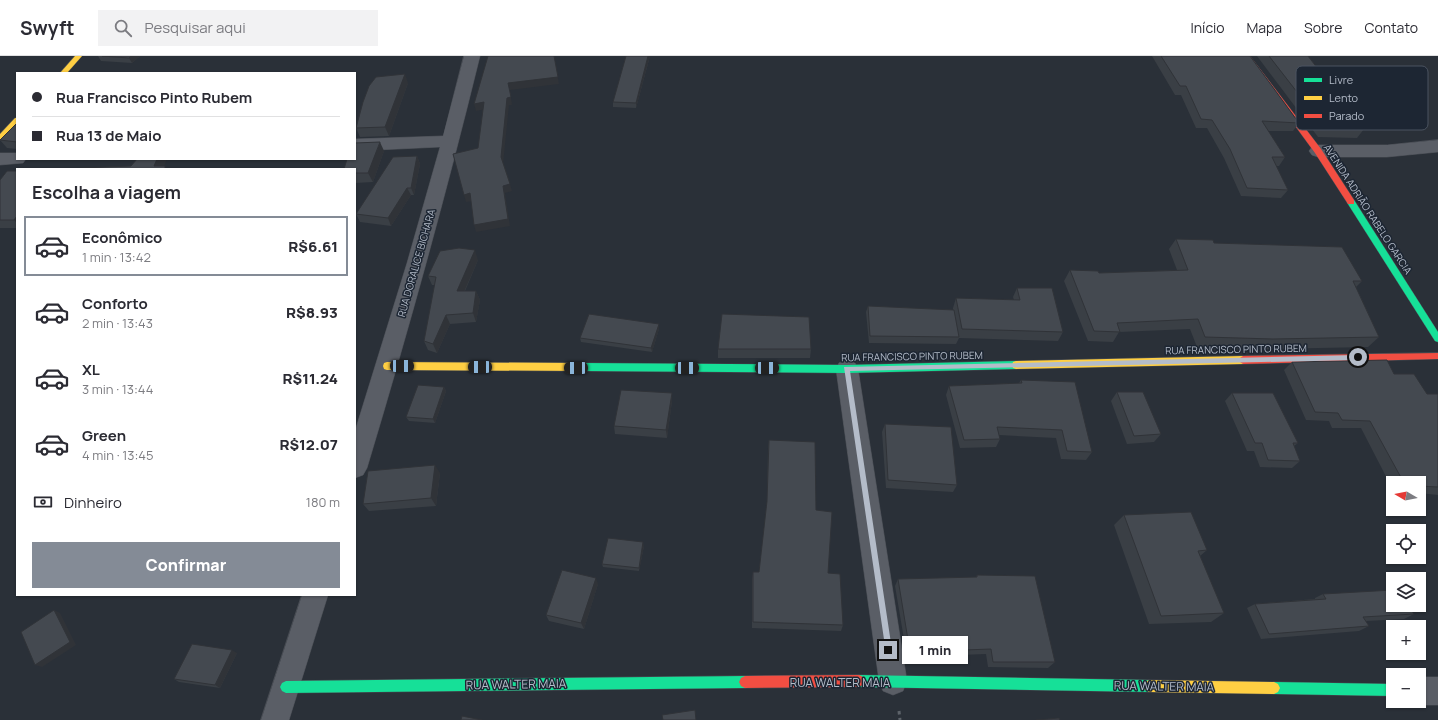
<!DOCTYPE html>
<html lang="pt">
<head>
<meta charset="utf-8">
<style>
	:root { --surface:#fff; --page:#f2f2f3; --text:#2b2b33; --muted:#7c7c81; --line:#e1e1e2; --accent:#848b96 }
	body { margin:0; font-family:Manrope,sans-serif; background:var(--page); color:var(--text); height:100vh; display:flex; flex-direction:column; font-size:15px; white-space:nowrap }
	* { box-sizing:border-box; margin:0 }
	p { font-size:13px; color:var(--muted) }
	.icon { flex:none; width:22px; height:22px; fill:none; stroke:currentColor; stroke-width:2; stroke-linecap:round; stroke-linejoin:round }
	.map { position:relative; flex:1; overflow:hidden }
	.side { position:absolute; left:16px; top:112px; width:340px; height:428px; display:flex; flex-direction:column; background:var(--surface); border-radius:0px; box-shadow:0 1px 3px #0004 }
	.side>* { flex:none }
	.hud { position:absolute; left:16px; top:16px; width:340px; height:88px; border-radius:0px; box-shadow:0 1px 3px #0004; display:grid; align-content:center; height:88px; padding:0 16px; background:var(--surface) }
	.needle { width:26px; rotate:280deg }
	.fabs { position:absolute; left:1386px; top:420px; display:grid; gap:8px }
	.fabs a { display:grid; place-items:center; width:40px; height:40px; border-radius:0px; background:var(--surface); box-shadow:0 1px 3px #0004; font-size:20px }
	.end { position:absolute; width:18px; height:18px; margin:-9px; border:5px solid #b4bcc9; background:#111; box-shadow:0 0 0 2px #111 }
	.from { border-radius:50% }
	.bubble { position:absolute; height:28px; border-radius:0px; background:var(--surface); box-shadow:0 1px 3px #0004; font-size:13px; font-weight:800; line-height:28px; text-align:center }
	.car { position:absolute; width:12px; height:24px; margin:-12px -6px; border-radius:5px; box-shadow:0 0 3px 1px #0007; background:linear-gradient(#222 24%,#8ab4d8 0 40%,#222 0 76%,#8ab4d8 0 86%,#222 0) }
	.hud b { display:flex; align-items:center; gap:14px; height:38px; font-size:15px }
	.hud b+b { border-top:1px solid var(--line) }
	.hud i { width:10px; height:10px; background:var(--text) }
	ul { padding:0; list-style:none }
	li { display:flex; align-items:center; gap:12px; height:60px; margin:0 8px 6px; padding:0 8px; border:2px solid transparent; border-radius:0px }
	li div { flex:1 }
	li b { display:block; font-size:15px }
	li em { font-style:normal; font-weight:800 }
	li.current { border-color:var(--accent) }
	li>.icon { width:36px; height:36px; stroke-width:1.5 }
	h2 { padding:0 16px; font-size:18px; line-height:48px }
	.pay { display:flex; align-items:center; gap:10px; height:44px; padding:0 16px; font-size:15px }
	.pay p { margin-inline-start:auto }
	.action { display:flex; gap:8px; margin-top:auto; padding:8px 16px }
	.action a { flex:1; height:46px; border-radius:0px; background:var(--accent); color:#fff; font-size:16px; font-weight:800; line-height:46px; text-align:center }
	header { display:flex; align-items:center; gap:24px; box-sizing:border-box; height:56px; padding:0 20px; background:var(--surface); border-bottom:1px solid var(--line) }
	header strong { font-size:19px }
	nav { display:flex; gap:22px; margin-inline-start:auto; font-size:14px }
	.search { width:280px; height:36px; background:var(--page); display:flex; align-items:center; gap:10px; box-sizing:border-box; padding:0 14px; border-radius:0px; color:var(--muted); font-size:15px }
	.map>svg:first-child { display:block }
</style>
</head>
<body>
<header>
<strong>Swyft</strong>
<div class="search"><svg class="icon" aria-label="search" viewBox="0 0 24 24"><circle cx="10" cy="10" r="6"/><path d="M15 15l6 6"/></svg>Pesquisar aqui</div>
<nav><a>Início</a><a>Mapa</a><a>Sobre</a><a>Contato</a></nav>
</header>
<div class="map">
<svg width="1438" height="664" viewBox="0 0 1438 664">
	<rect width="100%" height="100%" fill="#2a3038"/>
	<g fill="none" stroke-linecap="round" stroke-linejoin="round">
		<g stroke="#484c53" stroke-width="1">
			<g id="street">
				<path d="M464,0H480C446,139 408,276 367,412L363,419L355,422V375L407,207L440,91L355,95V83L443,80Z"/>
				<path d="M1438,84V96L1387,101H1318L1312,99L1309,95L1312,91L1318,89H1387Z"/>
				<path d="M0,97H17V103H26L23,107L0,109Z"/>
				<path d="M847,304L855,307L858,313L907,625L903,635L893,639L883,635L879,625L836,313L839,307Z"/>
				<path d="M302,539H328L289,664H261Z"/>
				<path d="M1419,621H1438V649H1419L1409,645H1419Z"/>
			</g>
		</g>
		<g stroke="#484c53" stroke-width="1">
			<g id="fast">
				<path d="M1351,143L1354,144L1438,276V286L1435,285L1348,148L1347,146Z"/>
				<path d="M1016,305L1019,306L1020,309L1019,312L1016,313L847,317L582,315L579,314L578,311L579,308L582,307L847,309Z"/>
				<path d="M859,619L1149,624L1153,626L1155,630L1153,634L1149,636L859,631L855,629L853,625L855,621Z"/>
				<path d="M745,620L749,622L751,626L749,630L745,632L286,637L282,635L280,631L282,627L286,625Z"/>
				<path d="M1274,626L1393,628V640L1274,638L1270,636L1268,632L1270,628Z"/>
			</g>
		</g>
		<g stroke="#484c53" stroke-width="1">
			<g id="slow">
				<path d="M75,0H82L67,17H60Z"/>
				<path d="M15,62H17V68L2,84H0V78Z"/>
				<path d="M1243,300L1246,302L1247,304L1246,306L1243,308L1016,313L1013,312L1012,309L1013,306L1016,305Z"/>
				<path d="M387,306L582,307L585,308L586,311L585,314L582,315L387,314L384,313L383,310L384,307Z"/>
				<path d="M1149,624L1274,626L1278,628L1280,632L1278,636L1274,638L1149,636L1145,634L1143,630L1145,626Z"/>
			</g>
		</g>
		<g stroke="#484c53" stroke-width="1">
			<g id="jam">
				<path d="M1244,0H1250L1321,93L1354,144V148H1348L1315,97Z"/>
				<path d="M1438,297V303L1243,308L1240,306L1239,304L1240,302L1243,300Z"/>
				<path d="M859,619L863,621L865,625L863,629L859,631L745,632L741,630L739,626L741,622L745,620Z"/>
			</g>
		</g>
		<path stroke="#5d636a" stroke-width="3" stroke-dasharray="3.5 3.5" stroke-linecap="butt" d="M899,655L900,664"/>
		<use href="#street" fill="#5a5e66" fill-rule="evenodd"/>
		<use href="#fast" fill="#16e098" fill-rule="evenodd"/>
		<use href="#slow" fill="#ffcf43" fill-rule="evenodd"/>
		<use href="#jam" fill="#f24e42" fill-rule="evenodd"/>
	</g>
	<g fill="#3a3f45">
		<path d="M98,0H140L132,7L101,5Z"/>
		<path d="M650,0L636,52L613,51V46Z"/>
		<path d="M1152,0H1250L1299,67L1293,75H1268L1285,101L1279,110H1276L1288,134L1281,142L1241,140L1224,102L1207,72H1196L1181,39H1175Z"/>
		<path d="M1257,0H1308L1364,73L1357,82L1318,81Z"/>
		<path d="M408,27L389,80L360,81L356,72Z"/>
		<path d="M17,67V93L7,92L0,84Z"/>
		<path d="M384,95L373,126L355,127V113Z"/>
		<path d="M417,100L420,108L414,139H411L391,170L360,166L356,158Z"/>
		<path d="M17,115V172H0V124Z"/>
		<path d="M1176,183L1214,187L1362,225L1356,231L1379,281L1368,291L1264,293L1197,291L1190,273L1119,276L1113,286L1088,285L1064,225L1070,214L1099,217L1177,214L1169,193Z"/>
		<path d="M478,204L465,235H476L480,244L476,266L450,268L437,297L428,294L424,285L435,229H432L428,220Z"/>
		<path d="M1017,232L1063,276L1058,285L959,282L956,288L869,287L866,256L868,250L953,254V252L956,242L1014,244L1013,241Z"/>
		<path d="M659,268V273L652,296L581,286L580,282Z"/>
		<path d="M718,293H811L810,302H718Z"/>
		<path d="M1292,306L1394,318L1427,338H1438V439L1419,437V427H1393V434L1361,372H1332L1329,365L1306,364L1284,314Z"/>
		<path d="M1021,324L1092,396L1086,404L1061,403L1056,382L999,379L1000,383L996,391L960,392L946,339L949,330L1019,327Z"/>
		<path d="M444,331L446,335L435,367L409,365L406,361Z"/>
		<path d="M1117,336L1161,378L1154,386L1127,388L1111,345Z"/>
		<path d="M672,337V345L667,382L615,378L614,370Z"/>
		<path d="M1232,337L1298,387L1294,390L1300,405L1292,412L1260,411L1254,395H1247L1225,345Z"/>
		<path d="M885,368L957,429L953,436L886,432L882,376Z"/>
		<path d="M769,384L816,454L828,517L843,569L841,575L752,572V523L753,516H759L767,451L768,392Z"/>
		<path d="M440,417L436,450L369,455L363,448Z"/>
		<path d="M1124,459L1207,494L1200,500L1224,557L1211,566L1149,568L1114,469Z"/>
		<path d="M644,490L639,515L603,511L602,508Z"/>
		<path d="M977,519L1055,606L1048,612L988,611L986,598L907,601L895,530L898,523L976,521Z"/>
		<path d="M598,528L584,573L549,565L546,559Z"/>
		<path d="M1323,538L1414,558L1404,563L1366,565L1369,570L1359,575L1261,583L1247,552L1255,548L1315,543V542Z"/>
		<path d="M237,597L220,632L179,626L174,623Z"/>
	</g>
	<g fill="#303338">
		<path d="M131,0H140L132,7L129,2Z"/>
		<path d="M554,0L559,28L510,34L512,49H509L503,109L501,101L508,27Z"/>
		<path d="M648,0H650L636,52V47Z"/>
		<path d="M405,18L408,27L389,80L385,71Z"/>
		<path d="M484,46L486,53L476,55L474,48Z"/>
		<path d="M380,86L384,95L373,126L368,117Z"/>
		<path d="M417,100L420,108L414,139L411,132Z"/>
		<path d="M157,103H167L163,113L154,110Z"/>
		<path d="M510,128L512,135L505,137L510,170L476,176L474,169L503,130Z"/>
		<path d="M407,132L411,139L391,170L388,162Z"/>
		<path d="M470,137L473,145L466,146L464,139Z"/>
		<path d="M17,160V167L14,164Z"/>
		<path d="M475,194L478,204L460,245L457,235Z"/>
		<path d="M476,235L480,244L476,266L473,257Z"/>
		<path d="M446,259L450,268L437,297L433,288Z"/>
		<path d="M659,268V273L652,296L651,292Z"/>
		<path d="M444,331L446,335L435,367L433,363Z"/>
		<path d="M672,337V345L667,382L666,374Z"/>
		<path d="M435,409L440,417L436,450L431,442Z"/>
		<path d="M643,486L644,490L639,515V512Z"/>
		<path d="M596,522L598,528L584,573L581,567Z"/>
		<path d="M54,554L60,557L76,589L42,611L35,609Z"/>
		<path d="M232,594L237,597L220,632L215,629Z"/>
	</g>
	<g fill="#444950" stroke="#303338">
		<path d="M102,0H131L129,2Z"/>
		<path d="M488,0H554L558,21L508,27L511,41L507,42L501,101L510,128L503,130L508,163L474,169L470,137L464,139L453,98L478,92L484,46L474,48Z"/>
		<path d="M626,0H648L636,47L613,46Z"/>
		<path d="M1161,0H1250L1299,67L1262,65L1285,101H1272L1288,134L1247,132L1230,93L1212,64L1201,63L1186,30H1180Z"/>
		<path d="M1269,0H1308L1364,73L1325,72Z"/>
		<path d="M405,18L385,71L356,72L363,46L369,30L376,21Z"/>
		<path d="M17,67V86L0,84Z"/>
		<path d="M380,86L368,117H355V113H344L347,103H355V87Z"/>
		<path d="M417,100L411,132H407L388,162L356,158L393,101Z"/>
		<path d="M137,103H157L154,110H165V113H79L80,112L131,110Z"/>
		<path d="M7,115H17V160L14,164H0V124Z"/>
		<path d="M1176,183L1213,184L1214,187L1342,191L1362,225H1353L1379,281L1273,283L1205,281L1198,263L1117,267L1120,276L1094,275L1070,214L1098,215L1099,217L1188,214Z"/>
		<path d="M459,192L475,194L457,235H476L473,257L446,259L433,288L424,285L436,221L428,220L440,195Z"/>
		<path d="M1017,232H1052L1063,276L962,273L956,242L1020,244Z"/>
		<path d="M868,250L954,254L959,281L870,280Z"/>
		<path d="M589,258L659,268L651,292L580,282Z"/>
		<path d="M722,258L809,261L811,293H718Z"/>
		<path d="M1387,304L1394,318H1414L1427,338H1438V431L1419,430V427H1404L1370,365L1342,364L1338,357L1315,356L1292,306Z"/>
		<path d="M1021,324L1075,326L1092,396L1067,395L1062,374L997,371L1000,383L964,384L949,330L1022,327Z"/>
		<path d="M418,329L444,331L433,363L406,361Z"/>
		<path d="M621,334L672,337L666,374L614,370Z"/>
		<path d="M1117,336H1143L1161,378L1134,380Z"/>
		<path d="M1232,337H1273L1298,387H1293L1300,405L1268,404L1262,387H1255Z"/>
		<path d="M885,368L951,371L957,429L888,424Z"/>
		<path d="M769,384L815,386L816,454L832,456L828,517L840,518L843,569L753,566V516H759L767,445Z"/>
		<path d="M435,409L431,442L363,448L368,415Z"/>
		<path d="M1191,456L1207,494L1198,495L1224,557L1161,560L1124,459Z"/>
		<path d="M608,482L643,486L639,512L602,508Z"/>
		<path d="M562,514L596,522L581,567L546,559Z"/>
		<path d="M977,519L1035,520L1055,606H993L991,593L910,596L898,523L977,521Z"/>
		<path d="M1393,534V549H1408L1414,558L1363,561L1369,570L1269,578L1255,548L1326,543L1323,538Z"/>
		<path d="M54,554L70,586L35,609L21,576Z"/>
		<path d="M192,588L232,594L215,629L174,623Z"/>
		<path d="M695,654L696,664H663L662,659Z"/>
		<path d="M462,660L482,664H461Z"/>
		<path d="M1059,662L1060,664H1036Z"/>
	</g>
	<path fill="#b4bcc9" d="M1358,299L1361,301L1358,304L850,315L892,594L891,597H886L844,311Z"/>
	<g text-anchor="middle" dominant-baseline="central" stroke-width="3" stroke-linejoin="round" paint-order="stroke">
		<g font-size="10" fill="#b4bcc9" stroke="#1d2633">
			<text transform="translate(1368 153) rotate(57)">AVENIDA ADRIÃO RABELO GARCIA</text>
			<text transform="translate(416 207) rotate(-74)">RUA DORALICE BICHARA</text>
			<text transform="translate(1236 293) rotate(-1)">RUA FRANCISCO PINTO RUBEM</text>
			<text transform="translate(912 300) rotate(-1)">RUA FRANCISCO PINTO RUBEM</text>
		</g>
		<g font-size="12" fill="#b4bcc9" stroke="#1d2633">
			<text x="840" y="626">RUA WALTER MAIA</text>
			<text transform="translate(516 628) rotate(-1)">RUA WALTER MAIA</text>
			<text transform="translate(1164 630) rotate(1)">RUA WALTER MAIA</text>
		</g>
	</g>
	<rect x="1296" y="10" width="132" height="64" rx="6" fill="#1d2633" stroke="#4a5360" stroke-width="1"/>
	<rect x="1304" y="22" width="18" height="4" fill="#16e098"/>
	<rect x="1304" y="40" width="18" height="4" fill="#ffcf43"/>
	<rect x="1304" y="58" width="18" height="4" fill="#f24e42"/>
	<g font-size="11" fill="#b4bcc9">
		<text x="1329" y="28">Livre</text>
		<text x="1329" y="46">Lento</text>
		<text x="1329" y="64">Parado</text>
	</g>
</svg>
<div class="fabs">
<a><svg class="needle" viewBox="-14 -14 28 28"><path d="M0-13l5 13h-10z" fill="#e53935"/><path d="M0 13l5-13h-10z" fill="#7c7c81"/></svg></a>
<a><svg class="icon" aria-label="locate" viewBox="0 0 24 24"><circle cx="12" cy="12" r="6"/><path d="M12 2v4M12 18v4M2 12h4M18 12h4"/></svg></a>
<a><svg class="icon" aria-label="layers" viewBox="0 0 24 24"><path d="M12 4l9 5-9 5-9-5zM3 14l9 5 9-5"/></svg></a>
<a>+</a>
<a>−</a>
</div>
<i class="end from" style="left:1358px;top:301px"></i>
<i class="end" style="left:888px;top:594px"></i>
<div class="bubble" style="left:902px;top:580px;width:66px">1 min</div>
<i class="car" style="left:402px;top:310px;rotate:91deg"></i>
<i class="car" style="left:480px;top:311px;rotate:270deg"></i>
<i class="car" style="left:576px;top:312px;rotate:270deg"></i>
<i class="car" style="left:687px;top:312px;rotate:90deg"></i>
<i class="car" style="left:767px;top:312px;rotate:90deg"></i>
<div class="hud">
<b><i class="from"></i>Rua Francisco Pinto Rubem</b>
<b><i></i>Rua 13 de Maio</b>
</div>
<section class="side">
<h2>Escolha a viagem</h2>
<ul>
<li class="current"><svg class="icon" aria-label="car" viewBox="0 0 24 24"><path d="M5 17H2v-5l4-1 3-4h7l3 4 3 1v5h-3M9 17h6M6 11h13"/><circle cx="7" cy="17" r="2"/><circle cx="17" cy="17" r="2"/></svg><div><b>Econômico</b><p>1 min · 13:42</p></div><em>R$6.61</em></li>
<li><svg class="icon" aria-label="car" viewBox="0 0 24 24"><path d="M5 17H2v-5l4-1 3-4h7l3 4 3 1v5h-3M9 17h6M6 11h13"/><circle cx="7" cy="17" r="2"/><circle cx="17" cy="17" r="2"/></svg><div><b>Conforto</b><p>2 min · 13:43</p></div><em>R$8.93</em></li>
<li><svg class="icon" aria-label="car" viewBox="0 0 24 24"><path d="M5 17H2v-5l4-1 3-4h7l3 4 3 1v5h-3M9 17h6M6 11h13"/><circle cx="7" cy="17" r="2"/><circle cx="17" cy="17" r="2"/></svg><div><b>XL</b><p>3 min · 13:44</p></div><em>R$11.24</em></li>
<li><svg class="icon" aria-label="car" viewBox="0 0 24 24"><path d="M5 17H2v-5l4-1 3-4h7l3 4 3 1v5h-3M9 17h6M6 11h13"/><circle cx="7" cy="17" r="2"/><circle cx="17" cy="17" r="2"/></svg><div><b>Green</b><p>4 min · 13:45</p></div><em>R$12.07</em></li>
</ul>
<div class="pay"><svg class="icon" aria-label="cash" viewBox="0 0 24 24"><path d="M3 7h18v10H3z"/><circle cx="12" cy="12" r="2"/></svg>Dinheiro<p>180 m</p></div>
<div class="action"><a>Confirmar</a></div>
</section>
</div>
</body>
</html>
